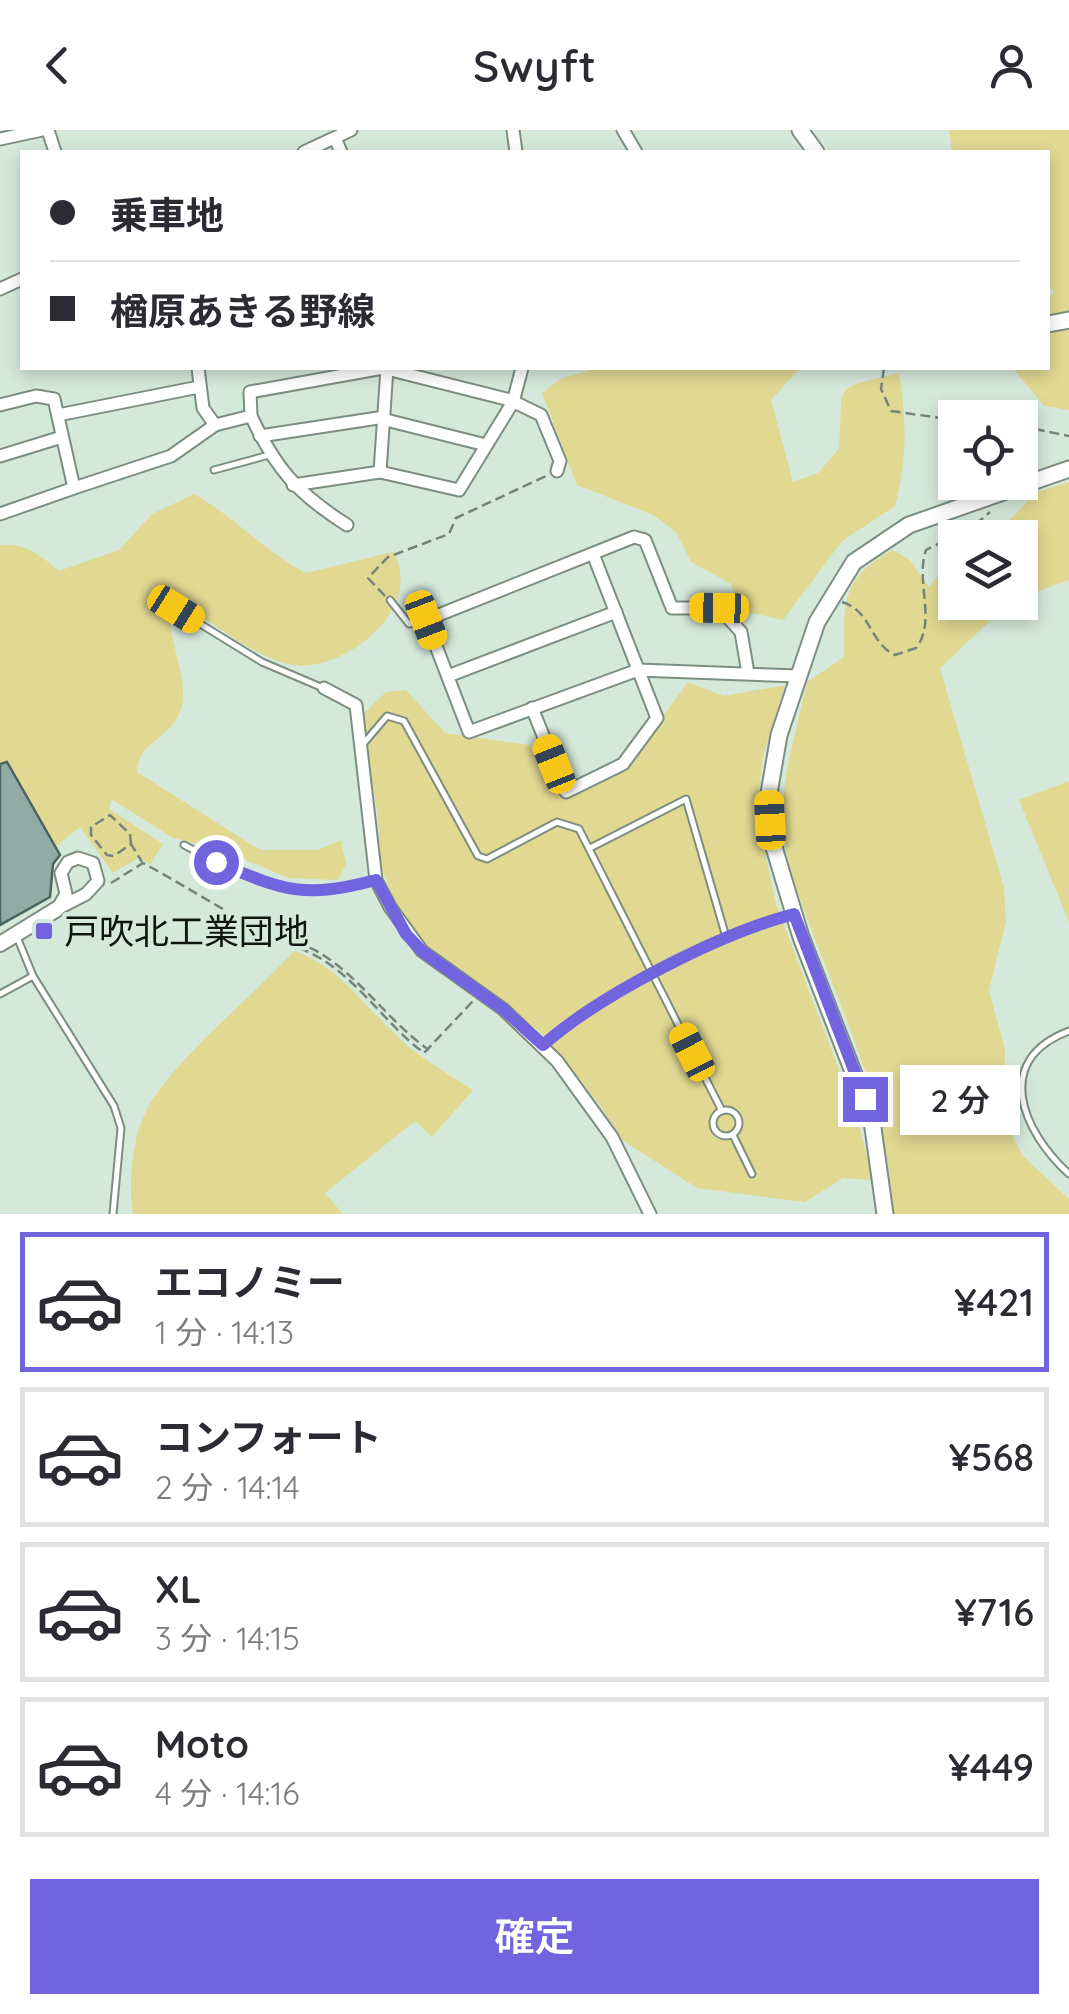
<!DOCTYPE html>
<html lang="ja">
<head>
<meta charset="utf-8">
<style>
	:root { --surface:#fff; --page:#f7f7f7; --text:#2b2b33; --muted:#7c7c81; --line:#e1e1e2; --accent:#7264df }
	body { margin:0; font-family:Quicksand,"Noto Sans JP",sans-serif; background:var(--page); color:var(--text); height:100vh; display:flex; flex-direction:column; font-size:38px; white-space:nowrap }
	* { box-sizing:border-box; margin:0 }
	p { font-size:32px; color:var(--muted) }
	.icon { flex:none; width:55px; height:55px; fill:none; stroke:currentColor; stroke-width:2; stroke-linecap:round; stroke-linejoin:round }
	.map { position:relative; height:1084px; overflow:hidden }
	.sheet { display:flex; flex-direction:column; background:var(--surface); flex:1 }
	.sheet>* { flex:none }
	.banner { position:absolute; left:20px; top:20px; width:1030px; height:220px; border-radius:0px; box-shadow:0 5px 15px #0003; display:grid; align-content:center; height:220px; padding:0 30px; background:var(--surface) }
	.fabs { position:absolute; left:938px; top:270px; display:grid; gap:20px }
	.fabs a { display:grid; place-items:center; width:100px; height:100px; border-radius:0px; background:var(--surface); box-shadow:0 5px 15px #0003; font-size:50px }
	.end { position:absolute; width:45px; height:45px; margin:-22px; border:12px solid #7264df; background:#fff; box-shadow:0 0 0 5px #fff }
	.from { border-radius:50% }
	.bubble { position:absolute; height:70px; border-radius:0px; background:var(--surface); box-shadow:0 5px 15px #0003; font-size:32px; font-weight:600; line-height:70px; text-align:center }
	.car { position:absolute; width:30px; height:60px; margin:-30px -15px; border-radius:12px; box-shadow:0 0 8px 2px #0007; background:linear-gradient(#f5c518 24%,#345 0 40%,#f5c518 0 76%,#345 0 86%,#f5c518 0) }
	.banner b { display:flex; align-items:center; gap:35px; height:95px; font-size:38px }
	.banner b+b { border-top:2px solid var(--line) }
	.banner i { width:25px; height:25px; background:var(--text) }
	ul { padding:18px 0 0; list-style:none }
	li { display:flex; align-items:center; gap:30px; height:140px; margin:0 20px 15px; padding:0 10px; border:5px solid var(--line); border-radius:0px }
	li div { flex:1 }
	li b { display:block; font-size:38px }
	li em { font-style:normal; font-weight:600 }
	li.selected { border-color:var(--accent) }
	li>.icon { width:90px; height:90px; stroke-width:1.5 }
	.button { display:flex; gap:20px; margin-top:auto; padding:20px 30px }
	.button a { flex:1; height:115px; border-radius:0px; background:var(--accent); color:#fff; font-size:40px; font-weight:600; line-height:115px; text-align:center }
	header { display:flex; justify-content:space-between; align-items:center; height:130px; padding:0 30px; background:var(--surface); font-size:45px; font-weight:600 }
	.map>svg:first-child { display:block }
</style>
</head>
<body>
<header><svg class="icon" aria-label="back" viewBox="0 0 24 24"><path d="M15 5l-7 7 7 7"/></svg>Swyft<svg class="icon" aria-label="person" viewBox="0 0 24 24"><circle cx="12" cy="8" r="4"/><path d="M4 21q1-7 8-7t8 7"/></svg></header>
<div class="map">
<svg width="1069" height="1084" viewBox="0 0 1069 1084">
	<rect width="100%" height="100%" fill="#d5e9db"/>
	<g fill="#e1d892">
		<path d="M949,0H1069V280L1044,276L1013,238H1048V169L1054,162L1048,155V22H952Z"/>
		<path d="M599,238H800L771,270L793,352L818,343L839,319C845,252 826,261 899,243C907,287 907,333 895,376L842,411L783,490L739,480L731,454L691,432L676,402L653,385L577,355L542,263L562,248Z"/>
		<path d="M1069,352V450L1020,468V408L993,407L1037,362Z"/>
		<path d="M194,364C235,387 265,422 306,443L393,422C427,480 339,547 288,534C251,525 213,493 181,472L169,477C167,509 190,549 181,579C172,608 138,611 137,642L260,720H317L341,710L346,735L338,750L288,748L223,720L173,708L111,669L109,679L163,714L150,734L138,728L113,743L80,697L56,716L7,633L0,634V415C26,413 40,425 59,441L119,420L152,384Z"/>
		<path d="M892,420L909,429L929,457L955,425V472L1009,473L940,538L1004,758L1006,791L989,860L1005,920L1004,991L1024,1027L1069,1069V1084H892C891,961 822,847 788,731C774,663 793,618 807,552L844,527C844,474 840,449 892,420Z"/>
		<path d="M688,552L724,566L785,555L763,626L756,682L776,774L857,987L873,1050L843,1048L805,1072L697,1058L622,1010L600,975L540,902L427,818L397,778L381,737L378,685L361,586L386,562L406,560L445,603L530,615L541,640L558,648L564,665L626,637Z"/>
		<path d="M1069,651V792L1019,670Z"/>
		<path d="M294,821C343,837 370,885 408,916C428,932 451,946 473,960L432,1007L415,991L325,1063L343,1084H133C128,1053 132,1007 147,979C171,933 256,863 294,821Z"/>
	</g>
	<path fill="#92aba5" stroke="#4c645f" stroke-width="2.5" d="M7,632L60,725L53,734L50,767L0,795V634Z"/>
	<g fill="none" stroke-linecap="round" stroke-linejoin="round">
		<g stroke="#7c8e81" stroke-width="9">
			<g id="service">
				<path d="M214,340L269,325"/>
				<path d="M390,470L409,494L423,491"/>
				<path d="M176,479L262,532L323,558"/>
				<path d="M364,613L387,586L404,591L478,726L487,729L557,692L579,699L722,981"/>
				<path d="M184,715C256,753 291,773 373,751"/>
				<path d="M590,718L686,669L726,807"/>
				<path d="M17,807L33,846"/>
				<path d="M0,864L33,846L114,976L121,998L113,1084"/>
				<path d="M1069,901C992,930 1022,1001 1069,1044"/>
				<path d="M543,915C600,865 717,804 790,784"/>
				<circle cx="726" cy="993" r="13"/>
				<path d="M733,1005L752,1044"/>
			</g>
		</g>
		<g stroke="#7c8e81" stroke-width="15">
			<g id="minor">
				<path d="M48,0L55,22"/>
				<path d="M513,0L516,22"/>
				<path d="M623,0L636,22"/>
				<path d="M335,8L341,22"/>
				<path d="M0,9L42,0"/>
				<path d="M304,22L351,0"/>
				<path d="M0,159L22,149"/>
				<path d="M198,238L203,278L215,295"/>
				<path d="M387,238L380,342L459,360L513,272L522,238"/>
				<path d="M0,275L36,266L54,269L74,358L171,326L215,295L251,286L250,262L383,238L510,270L541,285L560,331L557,341"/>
				<path d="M58,285L199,257"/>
				<path d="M251,286C276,339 298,364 347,395"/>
				<path d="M260,306L378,288L486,315"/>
				<path d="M0,326L62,307"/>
				<path d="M293,355L380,342"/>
				<path d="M0,384L74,358"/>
				<path d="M748,543L741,502L719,478H672L645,410L634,407L426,490L469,602L638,540L798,546"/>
				<path d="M448,546L616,482"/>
				<path d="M324,558L356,575L376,750L390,777L422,821L503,879L557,931L612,1007L650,1084"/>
				<path d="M532,578L566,662L623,634L657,588L593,424"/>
				<path d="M78,728L93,733L98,751L86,764L57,779L66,764L61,743L68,732Z"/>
			</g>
		</g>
		<g stroke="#7c8e81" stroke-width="18">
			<path id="tertiary" d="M0,814L57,779"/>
		</g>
		<g stroke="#7c8e81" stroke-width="19">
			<g id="secondary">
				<path d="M800,0L816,22"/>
				<path d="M1048,194L1069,190"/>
				<path d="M885,1084L872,991L801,807L773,714L768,669L779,605L817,492L854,432L909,395L1069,339"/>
			</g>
		</g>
		<g stroke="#76847a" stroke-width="2.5" stroke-dasharray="10 5" stroke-linecap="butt">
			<path d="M884,238L881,259L891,281L955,290"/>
			<path d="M1020,296L1069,306"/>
			<path d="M385,466L368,448L388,427L449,404L456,388L546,346"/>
			<path d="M842,472C872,481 869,513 895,525L916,518C937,492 915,451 926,420L974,396L990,382"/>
			<path d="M131,714L130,704L110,685L91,697V705L107,725L114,726L131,714L142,732"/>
			<path d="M111,753L143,733C184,755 222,780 263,801C282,810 304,813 320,823C362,849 389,892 429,920"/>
			<path d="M299,818C351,837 381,891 424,923L473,871"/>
		</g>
		<use href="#service" stroke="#fff" stroke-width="5"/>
		<use href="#minor" stroke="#fff" stroke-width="11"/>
		<use href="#tertiary" stroke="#fff" stroke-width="14"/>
		<use href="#secondary" stroke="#fff" stroke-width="15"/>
	</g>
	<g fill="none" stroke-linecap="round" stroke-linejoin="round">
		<path stroke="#7264df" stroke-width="12" d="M216,732C285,761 303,769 376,750L406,804L422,821L503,879L543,915C601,864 719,804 794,784L865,969"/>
	</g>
	<rect fill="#7264df" stroke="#d5e9db" stroke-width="4" x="34" y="791" width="20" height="20" rx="5"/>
	<g text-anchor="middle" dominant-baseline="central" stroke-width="9" stroke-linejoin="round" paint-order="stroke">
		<g font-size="35" fill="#0f1611" stroke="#d5e9db" text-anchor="start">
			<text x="64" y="801">戸吹北工業団地</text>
		</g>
	</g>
</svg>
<div class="fabs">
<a><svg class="icon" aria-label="locate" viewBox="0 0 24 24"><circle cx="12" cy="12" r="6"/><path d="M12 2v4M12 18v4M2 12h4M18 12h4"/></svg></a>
<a><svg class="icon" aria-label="layers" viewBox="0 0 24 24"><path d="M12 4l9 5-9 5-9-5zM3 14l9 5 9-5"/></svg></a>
</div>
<i class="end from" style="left:216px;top:732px"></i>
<i class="end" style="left:865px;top:969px"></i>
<div class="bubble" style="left:900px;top:935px;width:120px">2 分</div>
<i class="car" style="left:719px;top:478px;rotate:271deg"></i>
<i class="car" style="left:176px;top:479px;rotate:122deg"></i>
<i class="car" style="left:426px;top:490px;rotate:159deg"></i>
<i class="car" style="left:554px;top:634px;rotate:338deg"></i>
<i class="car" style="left:770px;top:690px;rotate:357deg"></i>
<i class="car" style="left:692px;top:922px;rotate:333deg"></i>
<div class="banner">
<b><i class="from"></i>乗車地</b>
<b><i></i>楢原あきる野線</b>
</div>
</div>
<section class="sheet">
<ul>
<li class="selected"><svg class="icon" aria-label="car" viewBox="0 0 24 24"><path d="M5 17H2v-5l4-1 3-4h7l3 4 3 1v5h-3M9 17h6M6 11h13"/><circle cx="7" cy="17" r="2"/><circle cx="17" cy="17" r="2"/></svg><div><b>エコノミー</b><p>1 分 · 14:13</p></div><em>¥421</em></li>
<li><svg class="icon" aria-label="car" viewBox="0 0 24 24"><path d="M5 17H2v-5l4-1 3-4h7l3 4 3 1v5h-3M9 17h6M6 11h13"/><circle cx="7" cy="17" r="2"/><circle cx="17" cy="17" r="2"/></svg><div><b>コンフォート</b><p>2 分 · 14:14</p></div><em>¥568</em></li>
<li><svg class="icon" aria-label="car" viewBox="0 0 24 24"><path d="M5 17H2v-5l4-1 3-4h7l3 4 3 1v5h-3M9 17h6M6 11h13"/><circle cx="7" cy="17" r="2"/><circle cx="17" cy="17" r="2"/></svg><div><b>XL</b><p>3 分 · 14:15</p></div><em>¥716</em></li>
<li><svg class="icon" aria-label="car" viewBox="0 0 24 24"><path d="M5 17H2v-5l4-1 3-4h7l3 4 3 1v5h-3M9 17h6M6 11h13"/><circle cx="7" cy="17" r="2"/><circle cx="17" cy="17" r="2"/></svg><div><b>Moto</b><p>4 分 · 14:16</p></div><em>¥449</em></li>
</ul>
<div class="button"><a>確定</a></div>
</section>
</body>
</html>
